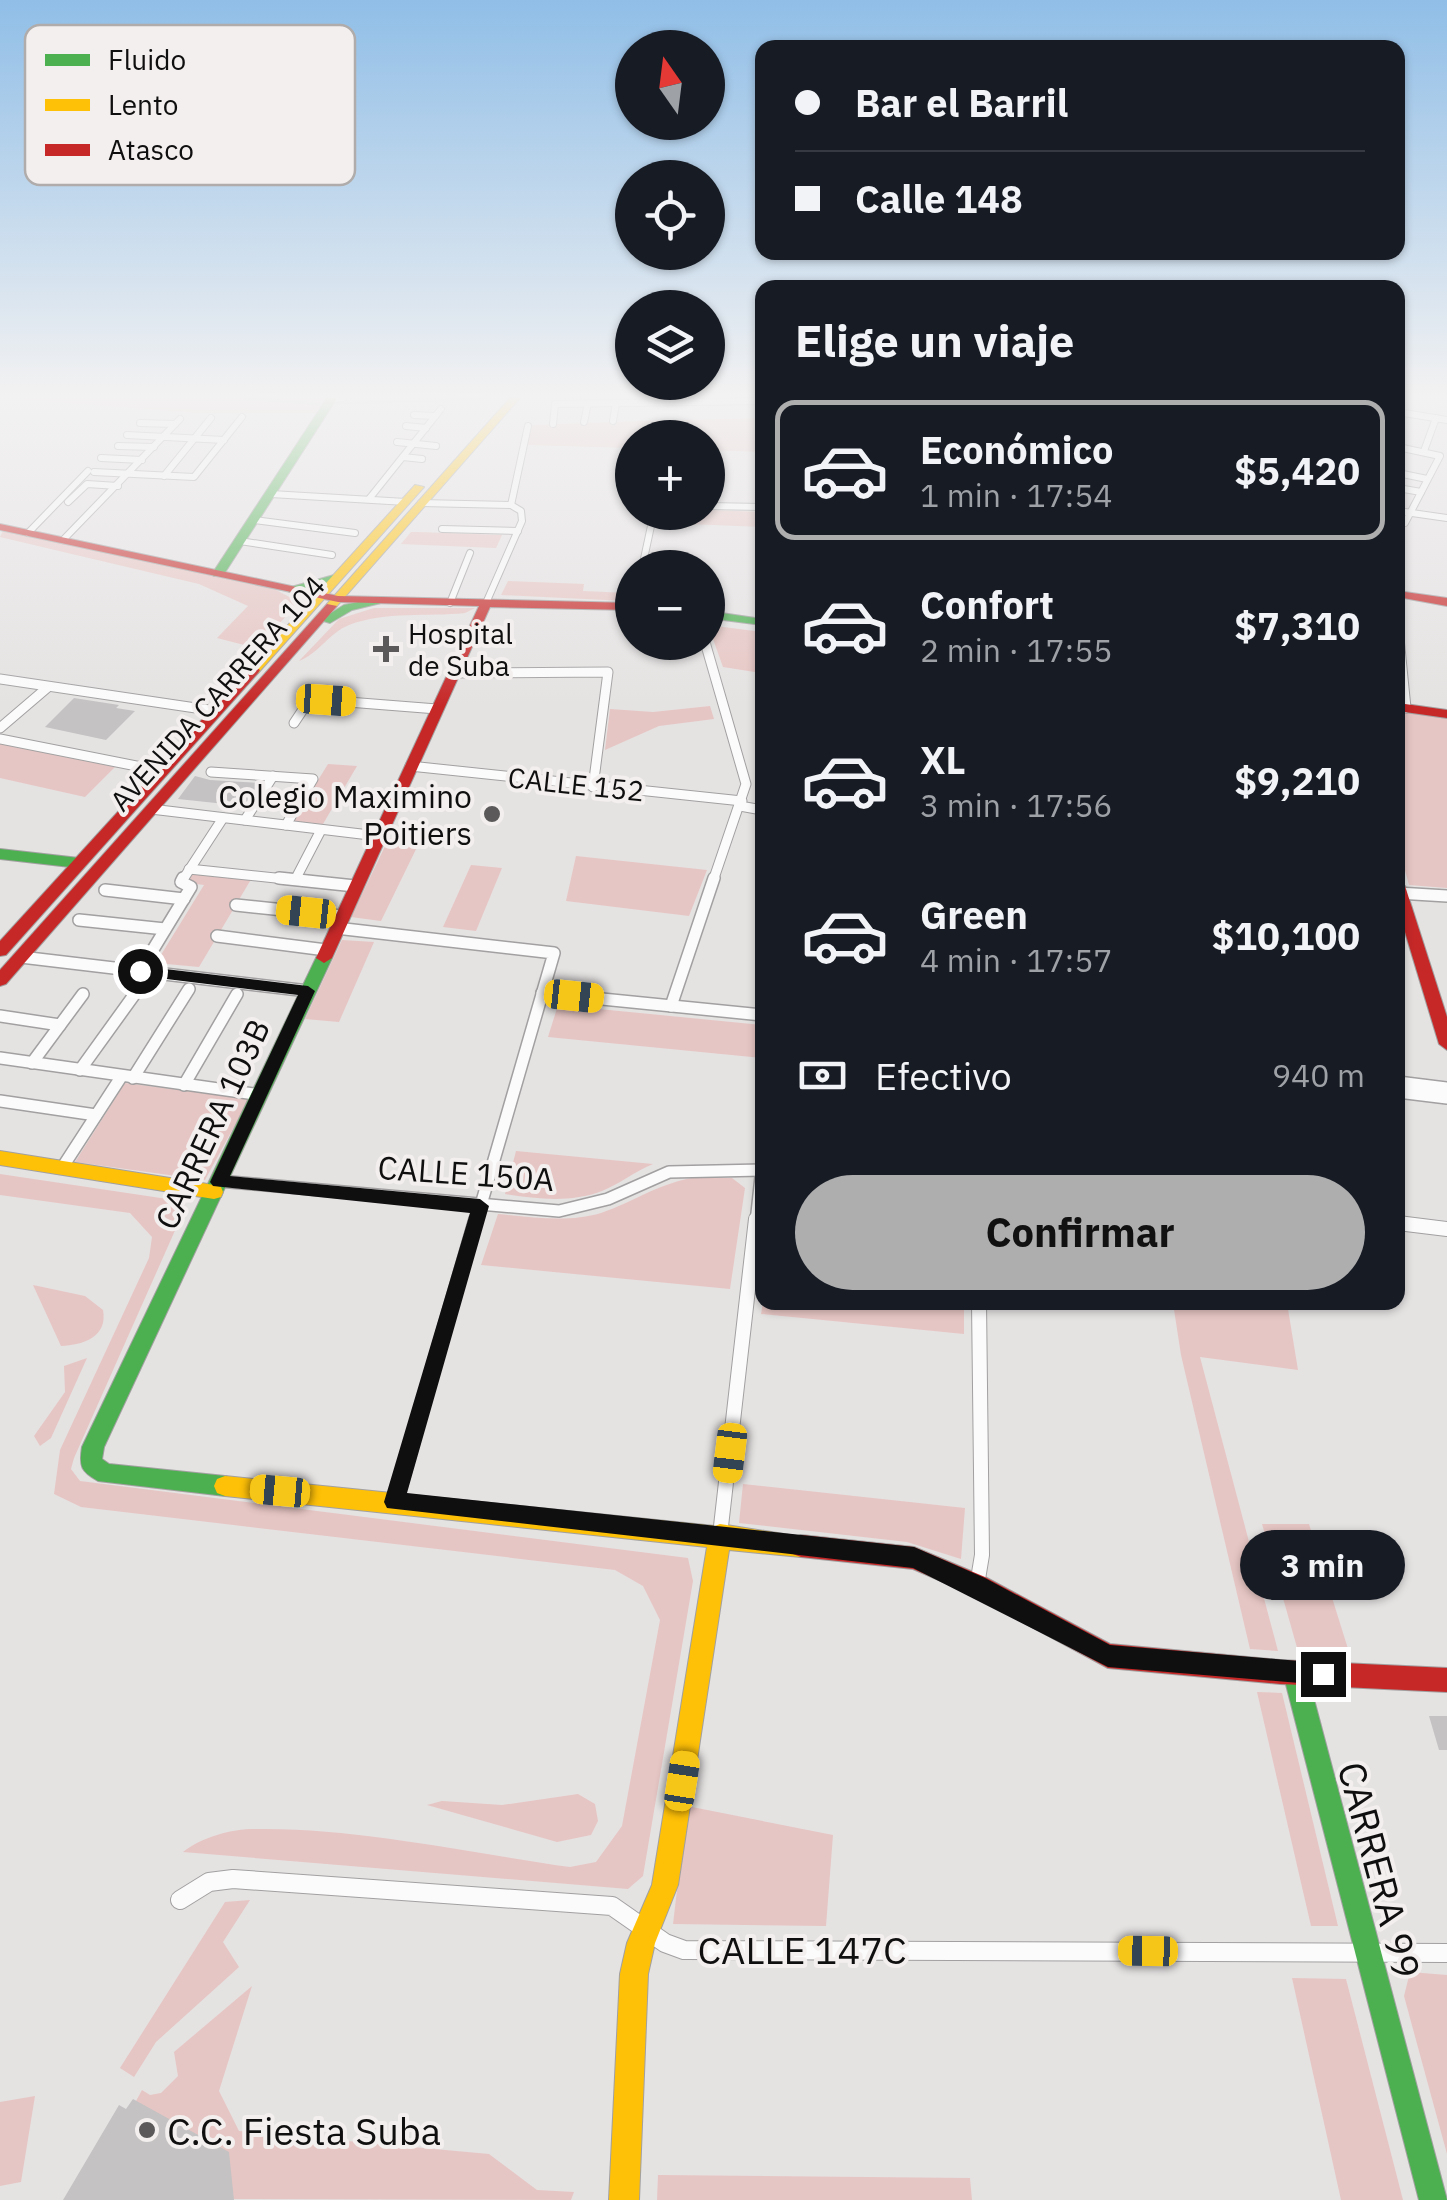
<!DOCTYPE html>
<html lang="es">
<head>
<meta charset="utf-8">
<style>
	:root { --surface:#171b24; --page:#20242c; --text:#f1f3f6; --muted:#9ea1a6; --line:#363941; --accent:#aeaeaf }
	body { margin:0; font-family:"IBM Plex Sans",sans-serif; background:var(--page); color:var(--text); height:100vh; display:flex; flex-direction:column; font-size:38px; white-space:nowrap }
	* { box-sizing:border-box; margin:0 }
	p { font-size:32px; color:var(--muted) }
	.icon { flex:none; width:55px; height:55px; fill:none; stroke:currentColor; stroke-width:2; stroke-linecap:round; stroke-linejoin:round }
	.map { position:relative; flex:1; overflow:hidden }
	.side { position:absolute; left:755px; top:280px; width:650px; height:1030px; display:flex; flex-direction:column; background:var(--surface); border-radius:20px; box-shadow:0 2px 8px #0004 }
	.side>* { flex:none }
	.top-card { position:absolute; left:755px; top:40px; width:650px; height:220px; border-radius:20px; box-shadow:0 2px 8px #0004; display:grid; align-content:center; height:220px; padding:0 40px; background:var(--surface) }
	.needle { width:65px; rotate:346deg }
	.tools { position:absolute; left:615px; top:30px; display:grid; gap:20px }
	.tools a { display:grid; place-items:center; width:110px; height:110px; border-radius:50%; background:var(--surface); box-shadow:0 2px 8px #0004; font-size:50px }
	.end { position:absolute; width:45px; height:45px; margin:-22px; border:12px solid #100f0f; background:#fff; box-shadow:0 0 0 5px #fff }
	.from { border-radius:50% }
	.bubble { position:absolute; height:70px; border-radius:35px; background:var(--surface); box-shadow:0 2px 8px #0004; font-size:32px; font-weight:800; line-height:70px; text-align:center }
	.car { position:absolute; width:30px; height:60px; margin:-30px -15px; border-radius:12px; box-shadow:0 0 8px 2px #0007; background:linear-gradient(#f5c518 24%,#345 0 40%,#f5c518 0 76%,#345 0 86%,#f5c518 0) }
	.top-card b { display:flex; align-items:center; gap:35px; height:95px; font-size:38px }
	.top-card b+b { border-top:2px solid var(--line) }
	.top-card i { width:25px; height:25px; background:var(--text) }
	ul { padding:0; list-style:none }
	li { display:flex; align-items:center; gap:30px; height:140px; margin:0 20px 15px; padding:0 20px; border:5px solid transparent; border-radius:20px }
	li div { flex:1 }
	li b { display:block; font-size:38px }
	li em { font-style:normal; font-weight:800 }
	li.active { border-color:var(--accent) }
	li>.icon { width:90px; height:90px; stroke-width:1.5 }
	h2 { padding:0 40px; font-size:45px; line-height:120px }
	.pay { display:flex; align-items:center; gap:25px; height:110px; padding:0 40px; font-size:38px }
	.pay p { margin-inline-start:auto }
	.cta { display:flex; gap:20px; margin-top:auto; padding:20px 40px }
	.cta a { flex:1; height:115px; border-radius:60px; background:var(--accent); color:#111; font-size:40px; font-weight:800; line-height:115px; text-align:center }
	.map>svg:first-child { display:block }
</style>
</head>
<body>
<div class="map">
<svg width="1447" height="2200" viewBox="0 0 1447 2200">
	<rect width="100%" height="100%" fill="#e5e2e2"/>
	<g fill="#e6c6c4">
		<path d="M7,398H326L328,400L320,413H195Z"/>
		<path d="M762,418V452L708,450V438L676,437L679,420Z"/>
		<path d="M665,420L661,437L632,438V448L527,445L532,425Z"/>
		<path d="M708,510L762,512V527L664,523L665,513Z"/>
		<path d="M4,529L276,590L295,600L294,608L256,648L217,638L248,606L199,584L0,537Z"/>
		<path d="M411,532H419L502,535L496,548L401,544Z"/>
		<path d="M508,581L584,584L583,591L628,593L626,601L501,595Z"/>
		<path d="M374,608H475L465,613C428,617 385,611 349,625C329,633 318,654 299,661L339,619Z"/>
		<path d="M708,625L762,632L761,673L723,667Z"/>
		<path d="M710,706L714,719L659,726L605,750L610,709L653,712Z"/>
		<path d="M1398,712L1447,718V888L1409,885L1398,845Z"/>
		<path d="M0,744L115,767L85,797L0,778Z"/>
		<path d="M328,764L357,766L323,824L293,821Z"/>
		<path d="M389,838L420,841L381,921L351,917Z"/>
		<path d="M576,856L707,870L689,916L566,901Z"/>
		<path d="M471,865L502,868L476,931L443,927Z"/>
		<path d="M189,869L253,876L199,967L156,963L204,885L181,882Z"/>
		<path d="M342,940L374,942L339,1022L305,1019Z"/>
		<path d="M558,1005L762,1025V1058L548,1037Z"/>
		<path d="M125,1083L249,1099L205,1180L75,1162Z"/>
		<path d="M516,1151L653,1164C635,1171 620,1184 602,1191C571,1203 537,1199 505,1194Z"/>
		<path d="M0,1174L174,1200L185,1208L74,1458L71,1469L80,1481L688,1558L693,1581L643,1876L628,1889L183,1852C202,1837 231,1829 255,1829C355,1827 470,1853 570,1867L596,1862L622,1826L660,1620L643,1586L615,1570L81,1507L54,1494L60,1450L149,1258L152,1237L130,1213L0,1195Z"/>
		<path d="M691,1178H732L745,1188L730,1289L481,1265L498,1214C532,1217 568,1223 601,1213C633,1202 656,1185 691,1178Z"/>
		<path d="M33,1285L85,1296L103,1310C108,1337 83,1345 61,1346Z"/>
		<path d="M763,1303H964V1334L761,1314Z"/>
		<path d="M1173,1303H1287L1298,1370L1200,1357L1278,1651L1250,1649L1181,1355Z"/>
		<path d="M87,1358L51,1438L40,1446L34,1436L65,1392L64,1366Z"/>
		<path d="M743,1484L965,1508L961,1559L907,1542L739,1523Z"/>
		<path d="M1262,1524H1309L1349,1652L1298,1651Z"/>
		<path d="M1257,1692L1282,1693L1338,1926H1311Z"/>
		<path d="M578,1794L595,1804L598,1821L591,1835L557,1842L427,1805L442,1801L502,1805Z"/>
		<path d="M687,1806L833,1835L826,1926L673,1924Z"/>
		<path d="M250,1900L223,1942L239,1967L156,2042L134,2077L120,2068L225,1902Z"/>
		<path d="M1410,1972L1447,1975V2154L1404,1996Z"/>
		<path d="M1292,1978L1346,1979L1403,2200H1341Z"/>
		<path d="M252,1986L219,2091L239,2131L489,2154L537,2190L574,2192L571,2200L233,2199L136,2101L142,2090L150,2095L161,2093L178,2076L174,2052Z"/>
		<path d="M35,2096L21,2182L0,2186V2102Z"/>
		<path d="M658,2175L970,2178L972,2200H657Z"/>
	</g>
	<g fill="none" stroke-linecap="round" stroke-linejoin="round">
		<path stroke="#adcde5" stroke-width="2.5" d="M245,398L318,404L483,399"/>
	</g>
	<g fill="#c4c2c2">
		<path d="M74,698L119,705L116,708L135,711L106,740L45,727Z"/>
		<path d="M195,776L210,780L259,783L244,806L178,799Z"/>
		<path d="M1429,1716H1447V1750H1439Z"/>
		<path d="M133,2099L229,2152L234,2200H63L119,2105L126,2109Z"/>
	</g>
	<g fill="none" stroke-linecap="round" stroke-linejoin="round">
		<g stroke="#a2a0a0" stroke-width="8">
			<g id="street-far4">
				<path d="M333,399L343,398"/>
				<path d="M1398,412L1447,420"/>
				<path d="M414,415L435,416"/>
				<path d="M613,421L616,403"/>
				<path d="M584,422L588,403"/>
				<path d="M140,423L175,424"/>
				<path d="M553,424L555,404L762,401"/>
				<path d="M406,426L426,428"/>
				<path d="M127,435L224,440"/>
				<path d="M671,438L675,423"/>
				<path d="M397,442L436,446"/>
				<path d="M118,446L154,447"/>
				<path d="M1398,447L1440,456L1405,523L1398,525"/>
				<path d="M1424,451L1436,418"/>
				<path d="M403,457L422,459"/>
				<path d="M101,458L142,460"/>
				<path d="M94,472L194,477L242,417"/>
				<path d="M1398,473L1427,479"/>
				<path d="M164,476L211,418"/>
				<path d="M1398,488L1421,492"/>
				<path d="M271,494L406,502"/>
				<path d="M369,499L441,409"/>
				<path d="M68,502L87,484L118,486"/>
				<path d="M421,503L511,505"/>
				<path d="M511,505L528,426"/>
				<path d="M708,506L762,507"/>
				<path d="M1398,511L1447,518"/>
				<path d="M254,520L355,533"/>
				<path d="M442,529L518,531"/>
				<path d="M28,533L88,471"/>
				<path d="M63,540L180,419"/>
				<path d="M240,541L332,555"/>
				<path d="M642,568L654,512"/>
				<path d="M450,603L470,553"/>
				<path d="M486,603L522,521L521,511L511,505"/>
			</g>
		</g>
		<g stroke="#a2a0a0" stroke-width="11">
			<g id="street-far3">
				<path d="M1399,638L1406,708"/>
				<path d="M705,642L746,784L713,881"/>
				<path d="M451,673L608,672L593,787"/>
				<path d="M0,679L216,711"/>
				<path d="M294,723L310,699L437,709"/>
				<path d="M0,728L48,687"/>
				<path d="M0,739L162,771"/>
				<path d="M410,766L742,801"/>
				<path d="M211,772L313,779L286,825"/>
				<path d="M740,806L762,810"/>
				<path d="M151,809L378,836"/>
				<path d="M245,820L273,776"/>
				<path d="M189,869L304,881"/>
				<path d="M295,880L321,830"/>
				<path d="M182,881L223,818"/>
			</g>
		</g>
		<g stroke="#a2a0a0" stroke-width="14">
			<g id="street-far2">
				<path d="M279,878L355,886"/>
				<path d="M105,890L184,899"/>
				<path d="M1398,893L1447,896"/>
				<path d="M236,905L341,916"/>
				<path d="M79,920L165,929"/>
				<path d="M336,928L554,953L476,1222"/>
				<path d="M217,936L326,950"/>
				<path d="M21,957L308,991"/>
				<path d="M140,971L191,887L181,882L183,878"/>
				<path d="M542,993L762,1015"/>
				<path d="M671,1006L714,878"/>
				<path d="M0,1016L60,1025"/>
				<path d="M0,1058L261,1095"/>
				<path d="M32,1063L83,994"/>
				<path d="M80,1070L142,984"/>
				<path d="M133,1078L189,989"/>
				<path d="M1398,1082L1447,1088"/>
				<path d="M184,1085L237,994"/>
				<path d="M1398,1092L1447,1098"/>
				<path d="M0,1101L96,1115"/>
				<path d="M62,1168L121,1077"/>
				<path d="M219,1181L559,1211L608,1199L669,1172L762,1170"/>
				<path d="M756,1222L762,1168"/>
			</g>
		</g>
		<g stroke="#a2a0a0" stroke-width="16">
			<g id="street-far1">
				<path d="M1398,1223L1447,1229"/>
				<path d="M394,1502L476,1219"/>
				<path d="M720,1535L756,1219"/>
				<path d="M977,1585L982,1555L979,1302"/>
			</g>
		</g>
		<g stroke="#a2a0a0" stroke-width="20">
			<path id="street" d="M180,1900L209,1882L233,1879L612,1906L665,1943L684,1950L1447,1953"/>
		</g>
		<g stroke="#a2a0a0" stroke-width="2">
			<g id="fast">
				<path d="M327,398H337L224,574L214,576L212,574Z"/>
				<path d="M334,575L340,578L338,580L290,592L284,589Z"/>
				<path d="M377,598L383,601L381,603L352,610L330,623L320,620L344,605Z"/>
				<path d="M708,611L762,619V625L708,618Z"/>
				<path d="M0,849L79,858L86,863L79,868L0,859Z"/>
				<path d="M324,953L332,958L104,1447L102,1459L109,1464L225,1476L233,1479L236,1486L233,1493L225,1496L98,1481C81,1471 79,1467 82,1447L316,958Z"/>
				<path d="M1295,1661L1304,1664L1307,1673L1447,2200H1419L1283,1673L1286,1664Z"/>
			</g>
		</g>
		<g stroke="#a2a0a0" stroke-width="2">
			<g id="slow">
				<path d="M510,398H520L335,608H327V604Z"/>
				<path d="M415,485L424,487L258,673H250V667Z"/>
				<path d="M0,1151L214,1185L221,1187L223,1192L221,1197L214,1199L0,1165Z"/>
				<path d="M225,1476L715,1526L720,1524L809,1538L812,1546L809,1554L801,1557L729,1550L678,1885L655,1943L648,1974L639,2200H609L620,1974L627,1943L652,1885L707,1547L225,1496L217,1493L214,1486L217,1479Z"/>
			</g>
		</g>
		<g stroke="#a2a0a0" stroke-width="2">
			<g id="jam">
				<path d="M0,524L338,596L632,603V610L490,607L332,958L324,963L316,958L479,606L338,602L0,530Z"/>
				<path d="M1398,591L1447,598V606L1398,597Z"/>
				<path d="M327,604L337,606L6,984L0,986V970Z"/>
				<path d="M254,666L260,670L258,673L6,955L0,956V941L250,667Z"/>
				<path d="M1398,703L1447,710V718L1398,711Z"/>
				<path d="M1398,881L1405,886L1447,1017V1050L1439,1044L1398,909Z"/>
				<path d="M801,1535L914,1547L985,1577L1110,1644L1280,1660L1447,1668V1692L1280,1684L1108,1668L969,1593L913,1569L801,1557L793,1554L790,1546L793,1538Z"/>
			</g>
		</g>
		<use href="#street-far4" stroke="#fbfbfb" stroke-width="6"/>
		<use href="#street-far3" stroke="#fbfbfb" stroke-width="9"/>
		<use href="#street-far2" stroke="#fbfbfb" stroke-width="11"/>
		<use href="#street-far1" stroke="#fbfbfb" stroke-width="14"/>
		<use href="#street" stroke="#fbfbfb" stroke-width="18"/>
		<use href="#fast" fill="#4caf50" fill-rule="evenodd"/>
		<use href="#slow" fill="#ffc107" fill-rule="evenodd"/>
		<use href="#jam" fill="#c62828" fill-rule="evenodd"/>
	</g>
	<linearGradient id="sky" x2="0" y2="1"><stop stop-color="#90bee7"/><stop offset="0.56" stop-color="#f3f2f2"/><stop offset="1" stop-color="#f3f2f2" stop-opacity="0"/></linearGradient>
	<rect width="1447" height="706" fill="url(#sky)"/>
	<path fill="#100f0f" d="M140,966L308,986L315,991L230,1176L480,1199L489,1206L407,1493L914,1547L985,1578L1110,1645L1323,1663L1331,1666V1682L1323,1685L1108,1667L913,1568L387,1508L384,1502L470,1213L213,1186L210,1182L298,995L134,975V967Z"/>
	<g fill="#5b5959" stroke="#f3efee" stroke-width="4">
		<path d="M381 634h10v10h10v10h-10v10h-10v-10h-10v-10h10z"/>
		<circle cx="492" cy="814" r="10"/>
		<circle cx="147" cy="2130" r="10"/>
	</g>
	<g text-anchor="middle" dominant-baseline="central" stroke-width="8" stroke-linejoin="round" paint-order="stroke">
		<g font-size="28" fill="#100f0f" stroke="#f3efee" text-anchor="start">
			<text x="408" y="633">Hospital<tspan x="408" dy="32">de Suba</tspan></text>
		</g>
		<g font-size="28" fill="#100f0f" stroke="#f3efee">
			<text transform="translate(217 693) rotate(-48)">AVENIDA CARRERA 104</text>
			<text transform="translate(576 784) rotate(6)">CALLE 152</text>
		</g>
		<g font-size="32" fill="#100f0f" stroke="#f3efee" text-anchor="end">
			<text x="472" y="796">Colegio Maximino<tspan x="472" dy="37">Poitiers</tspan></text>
		</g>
		<g font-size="32" fill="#100f0f" stroke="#f3efee">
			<text transform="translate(212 1124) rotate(-65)">CARRERA 103B</text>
			<text transform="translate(466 1173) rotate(4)">CALLE 150A</text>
		</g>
		<g font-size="38" fill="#100f0f" stroke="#f3efee">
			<text transform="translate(1380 1870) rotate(75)">CARRERA 99</text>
			<text x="802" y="1949">CALLE 147C</text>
		</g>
		<g font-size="38" fill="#100f0f" stroke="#f3efee" text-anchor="start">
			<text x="167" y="2130">C.C. Fiesta Suba</text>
		</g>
	</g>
	<rect x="25" y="25" width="330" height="160" rx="15" fill="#f3efee" stroke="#afacab" stroke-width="2.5"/>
	<rect x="45" y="54" width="45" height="12" fill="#4caf50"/>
	<rect x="45" y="99" width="45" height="12" fill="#ffc107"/>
	<rect x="45" y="144" width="45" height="12" fill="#c62828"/>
	<g font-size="28" fill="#100f0f">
		<text x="108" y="70">Fluido</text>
		<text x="108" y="115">Lento</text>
		<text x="108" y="160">Atasco</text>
	</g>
</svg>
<div class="tools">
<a><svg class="needle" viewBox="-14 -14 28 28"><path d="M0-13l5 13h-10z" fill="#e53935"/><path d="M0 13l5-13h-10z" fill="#9ea1a6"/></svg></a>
<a><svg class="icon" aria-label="locate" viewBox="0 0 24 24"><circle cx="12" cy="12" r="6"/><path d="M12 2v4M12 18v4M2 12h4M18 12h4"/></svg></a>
<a><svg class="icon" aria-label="layers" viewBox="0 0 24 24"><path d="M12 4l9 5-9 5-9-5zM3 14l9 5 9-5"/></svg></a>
<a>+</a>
<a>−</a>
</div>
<i class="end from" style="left:140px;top:971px"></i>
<i class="end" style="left:1323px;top:1674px"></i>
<div class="bubble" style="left:1240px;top:1530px;width:165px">3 min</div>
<i class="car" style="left:326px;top:700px;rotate:94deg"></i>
<i class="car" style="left:306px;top:912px;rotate:276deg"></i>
<i class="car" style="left:574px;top:996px;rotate:96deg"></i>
<i class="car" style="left:730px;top:1453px;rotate:187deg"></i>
<i class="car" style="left:280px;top:1491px;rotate:275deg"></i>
<i class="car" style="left:682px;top:1781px;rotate:9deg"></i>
<i class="car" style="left:1148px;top:1951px;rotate:271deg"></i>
<div class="top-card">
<b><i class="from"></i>Bar el Barril</b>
<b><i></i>Calle 148</b>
</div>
<section class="side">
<h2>Elige un viaje</h2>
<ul>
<li class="active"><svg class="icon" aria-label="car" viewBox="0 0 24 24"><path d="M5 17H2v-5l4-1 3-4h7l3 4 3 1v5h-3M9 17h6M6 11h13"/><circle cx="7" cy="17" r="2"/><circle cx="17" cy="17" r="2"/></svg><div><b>Económico</b><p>1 min · 17:54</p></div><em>$5,420</em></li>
<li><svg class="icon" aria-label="car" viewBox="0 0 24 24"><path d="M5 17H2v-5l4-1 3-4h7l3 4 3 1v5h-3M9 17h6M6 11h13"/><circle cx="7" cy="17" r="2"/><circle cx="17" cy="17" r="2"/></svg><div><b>Confort</b><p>2 min · 17:55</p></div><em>$7,310</em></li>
<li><svg class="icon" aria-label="car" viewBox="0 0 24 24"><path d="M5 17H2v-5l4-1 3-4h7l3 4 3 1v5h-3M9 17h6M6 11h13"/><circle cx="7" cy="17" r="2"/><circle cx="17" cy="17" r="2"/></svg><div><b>XL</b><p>3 min · 17:56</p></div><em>$9,210</em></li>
<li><svg class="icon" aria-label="car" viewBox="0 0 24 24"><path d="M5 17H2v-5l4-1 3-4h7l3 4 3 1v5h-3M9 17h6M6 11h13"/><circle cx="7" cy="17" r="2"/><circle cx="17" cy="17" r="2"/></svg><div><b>Green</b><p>4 min · 17:57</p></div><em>$10,100</em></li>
</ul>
<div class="pay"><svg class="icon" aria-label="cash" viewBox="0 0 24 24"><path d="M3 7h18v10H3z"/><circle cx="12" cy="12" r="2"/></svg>Efectivo<p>940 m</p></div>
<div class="cta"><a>Confirmar</a></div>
</section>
</div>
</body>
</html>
